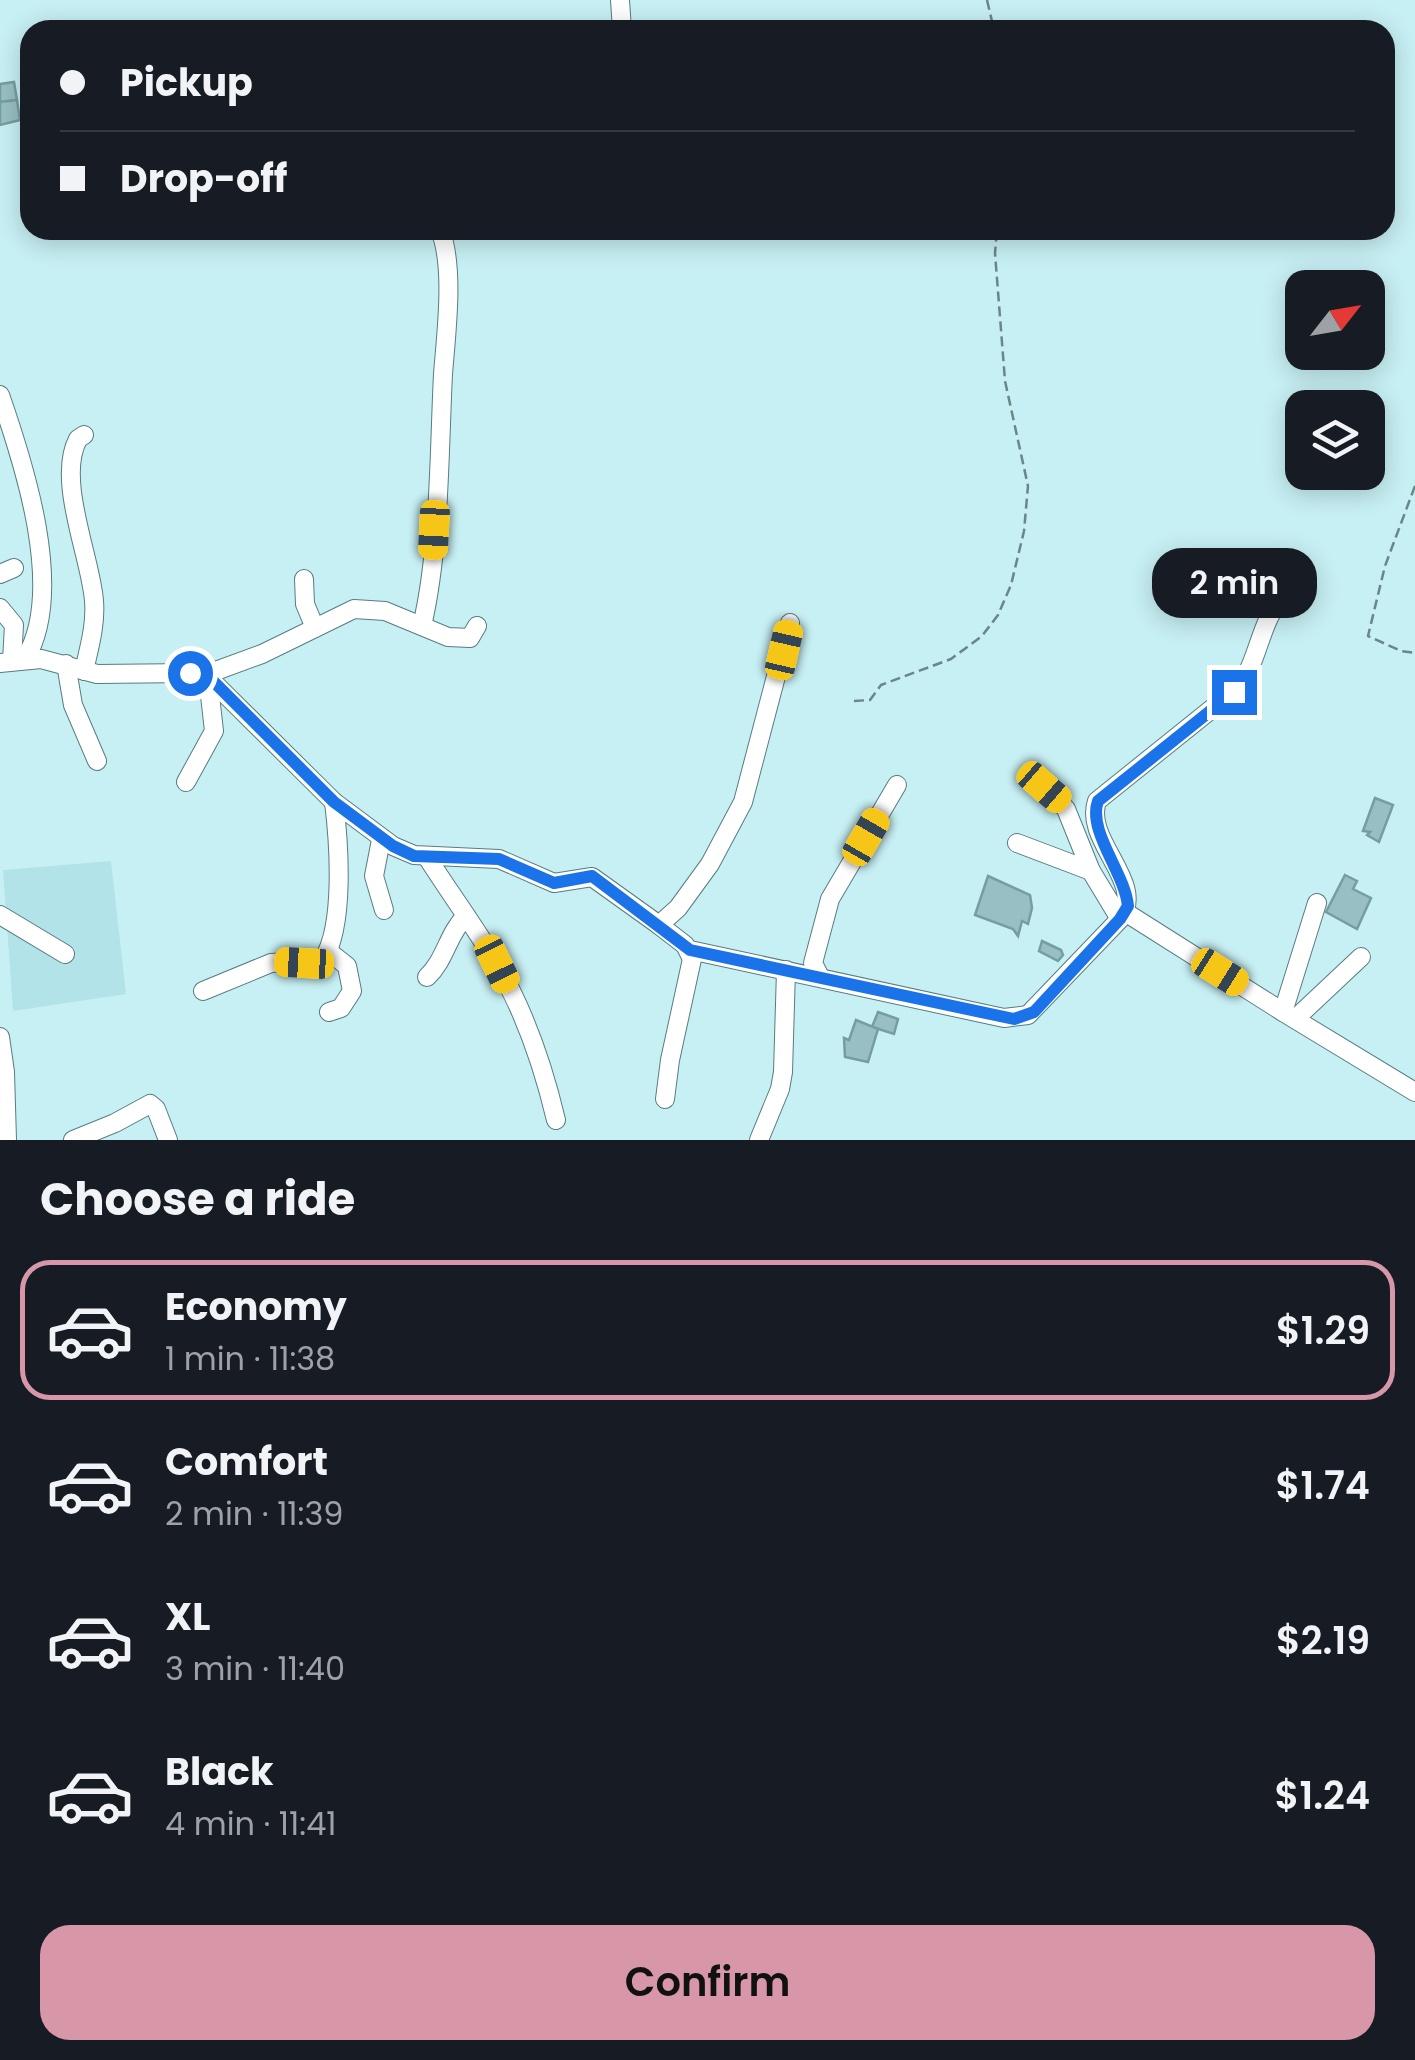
<!DOCTYPE html>
<html lang="en">
<head>
<meta charset="utf-8">
<style>
	:root { --surface:#171b24; --page:#20242c; --text:#f1f3f6; --muted:#9ea1a6; --line:#363941; --accent:#d797a8 }
	body { margin:0; font-family:Poppins,sans-serif; background:var(--page); color:var(--text); height:100vh; display:flex; flex-direction:column; font-size:38px; white-space:nowrap }
	* { box-sizing:border-box; margin:0 }
	p { font-size:32px; color:var(--muted) }
	.icon { flex:none; width:55px; height:55px; fill:none; stroke:currentColor; stroke-width:2; stroke-linecap:round; stroke-linejoin:round }
	.map { position:relative; height:1140px; overflow:hidden }
	.panel { display:flex; flex-direction:column; background:var(--surface); flex:1 }
	.panel>* { flex:none }
	.banner { position:absolute; left:20px; top:20px; width:1375px; height:220px; border-radius:30px; box-shadow:0 5px 25px #0003; display:grid; align-content:center; height:220px; padding:0 40px; background:var(--surface) }
	.needle { width:65px; rotate:59deg }
	.tools { position:absolute; left:1285px; top:270px; display:grid; gap:20px }
	.tools a { display:grid; place-items:center; width:100px; height:100px; border-radius:20px; background:var(--surface); box-shadow:0 5px 25px #0003; font-size:50px }
	.end { position:absolute; width:45px; height:45px; margin:-22px; border:12px solid #1a73e8; background:#fff; box-shadow:0 0 0 5px #fff }
	.from { border-radius:50% }
	.bubble { position:absolute; height:70px; border-radius:30px; background:var(--surface); box-shadow:0 5px 25px #0003; font-size:32px; font-weight:600; line-height:70px; text-align:center }
	.car { position:absolute; width:30px; height:60px; margin:-30px -15px; border-radius:12px; box-shadow:0 0 8px 2px #0007; background:linear-gradient(#f5c518 24%,#345 0 40%,#f5c518 0 76%,#345 0 86%,#f5c518 0) }
	.banner b { display:flex; align-items:center; gap:35px; height:95px; font-size:38px }
	.banner b+b { border-top:2px solid var(--line) }
	.banner i { width:25px; height:25px; background:var(--text) }
	ul { padding:0; list-style:none }
	li { display:flex; align-items:center; gap:30px; height:140px; margin:0 20px 15px; padding:0 20px; border:5px solid transparent; border-radius:30px }
	li div { flex:1 }
	li b { display:block; font-size:38px }
	li em { font-style:normal; font-weight:600 }
	li.selected { border-color:var(--accent) }
	li>.icon { width:90px; height:90px; stroke-width:1.5 }
	h2 { padding:0 40px; font-size:45px; line-height:120px }
	.button { display:flex; gap:20px; margin-top:auto; padding:20px 40px }
	.button a { flex:1; height:115px; border-radius:30px; background:var(--accent); color:#111; font-size:40px; font-weight:600; line-height:115px; text-align:center }
	.map>svg:first-child { display:block }
</style>
</head>
<body>
<div class="map">
<svg width="1415" height="1140" viewBox="0 0 1415 1140">
	<rect width="100%" height="100%" fill="#c7f0f4"/>
	<path fill="#b1e3e8" d="M111,861L126,994L13,1011L3,870Z"/>
	<g fill="#98bfc3" stroke="#769da0" stroke-width="2.5">
		<path d="M14,82L17,100L0,102V84Z"/>
		<path d="M17,100L20,120L0,125V102Z"/>
		<path d="M1375,798L1393,805L1379,842L1367,835L1370,832L1363,831Z"/>
		<path d="M1345,875L1357,881L1353,889L1371,898L1357,929L1326,912Z"/>
		<path d="M988,876L1030,895L1032,908L1028,924L1022,921L1018,936L1013,929L975,915Z"/>
		<path d="M1042,941L1061,950L1063,955L1058,961L1039,951Z"/>
		<path d="M878,1012L898,1019L894,1034L872,1027Z"/>
		<path d="M856,1020L878,1029L868,1062L845,1057L844,1038L849,1040Z"/>
	</g>
	<g fill="none" stroke-linecap="round" stroke-linejoin="round">
		<g stroke="#577c80" stroke-width="20">
			<g id="minor">
				<path d="M620,0L622,30"/>
				<path d="M0,395C24,464 66,592 25,659"/>
				<path d="M0,574L14,568"/>
				<path d="M304,579L305,604L315,628"/>
				<path d="M0,608L14,625L12,661"/>
				<path d="M422,626C440,549 439,454 443,374C446,335 455,267 440,230"/>
				<path d="M0,663L41,659L97,674L190,673L214,683L334,802L393,846L414,855L499,859L554,883L592,877L659,925L678,908L710,864L743,802L790,623"/>
				<path d="M66,664L73,705L97,761"/>
				<path d="M84,671C89,648 96,625 94,601C91,558 56,480 78,439L84,435"/>
				<path d="M202,676L262,654L354,609L385,611L448,637L470,638L477,626"/>
				<path d="M186,782L214,731L208,678"/>
				<path d="M1044,787L1066,809L1091,871L1120,919"/>
				<path d="M381,840L374,876L384,910"/>
				<path d="M1017,843L1091,871"/>
				<path d="M427,857C449,892 474,925 495,961C524,1010 543,1065 556,1120"/>
				<path d="M1317,903L1283,1012L1415,1092"/>
				<path d="M1125,912L1283,1012"/>
				<path d="M0,915L65,954"/>
				<path d="M659,925L685,945L692,959L670,1060L665,1099"/>
				<path d="M690,950L1004,1018L1028,1015L1120,919C1147,882 1083,841 1097,801L1239,687C1260,658 1260,618 1286,593"/>
				<path d="M328,951L347,966L352,991L341,1008L329,1012"/>
				<path d="M427,977C446,959 448,933 466,916"/>
				<path d="M820,977L813,963L830,899L897,785"/>
				<path d="M203,991L271,963L323,960C345,925 339,843 334,802"/>
				<path d="M1295,1019L1361,957"/>
				<path d="M0,1037L5,1072L7,1140"/>
				<path d="M73,1140L115,1123L150,1104L156,1109L168,1140"/>
				<path d="M759,1140L780,1089L783,1072L786,970"/>
			</g>
		</g>
		<g stroke="#6a8689" stroke-width="2.5" stroke-dasharray="10 5" stroke-linecap="butt">
			<path d="M987,0L994,30"/>
			<path d="M1415,486L1385,566L1368,636L1401,651L1415,653"/>
			<path d="M854,701L870,700L881,685L951,659L982,636L998,615L1011,585L1024,531L1028,486L1005,381L995,253L997,230"/>
		</g>
		<use href="#minor" stroke="#fff" stroke-width="18"/>
	</g>
	<g fill="none" stroke-linecap="round" stroke-linejoin="round">
		<path stroke="#1a73e8" stroke-width="12" d="M190,673L214,682L334,802L393,846L414,856L499,859L554,883L592,876L690,950L1014,1019L1034,1012L1120,919L1128,906C1125,873 1087,831 1098,801L1234,692"/>
	</g>
</svg>
<div class="tools">
<a><svg class="needle" viewBox="-14 -14 28 28"><path d="M0-13l5 13h-10z" fill="#e53935"/><path d="M0 13l5-13h-10z" fill="#9ea1a6"/></svg></a>
<a><svg class="icon" aria-label="layers" viewBox="0 0 24 24"><path d="M12 4l9 5-9 5-9-5zM3 14l9 5 9-5"/></svg></a>
</div>
<i class="end from" style="left:190px;top:673px"></i>
<i class="end" style="left:1234px;top:692px"></i>
<div class="bubble" style="left:1152px;top:548px;width:165px">2 min</div>
<i class="car" style="left:434px;top:530px;rotate:183deg"></i>
<i class="car" style="left:784px;top:650px;rotate:13deg"></i>
<i class="car" style="left:1044px;top:787px;rotate:131deg"></i>
<i class="car" style="left:866px;top:837px;rotate:30deg"></i>
<i class="car" style="left:304px;top:963px;rotate:273deg"></i>
<i class="car" style="left:497px;top:964px;rotate:154deg"></i>
<i class="car" style="left:1220px;top:972px;rotate:122deg"></i>
<div class="banner">
<b><i class="from"></i>Pickup</b>
<b><i></i>Drop-off</b>
</div>
</div>
<section class="panel">
<h2>Choose a ride</h2>
<ul>
<li class="selected"><svg class="icon" aria-label="car" viewBox="0 0 24 24"><path d="M5 17H2v-5l4-1 3-4h7l3 4 3 1v5h-3M9 17h6M6 11h13"/><circle cx="7" cy="17" r="2"/><circle cx="17" cy="17" r="2"/></svg><div><b>Economy</b><p>1 min · 11:38</p></div><em>$1.29</em></li>
<li><svg class="icon" aria-label="car" viewBox="0 0 24 24"><path d="M5 17H2v-5l4-1 3-4h7l3 4 3 1v5h-3M9 17h6M6 11h13"/><circle cx="7" cy="17" r="2"/><circle cx="17" cy="17" r="2"/></svg><div><b>Comfort</b><p>2 min · 11:39</p></div><em>$1.74</em></li>
<li><svg class="icon" aria-label="car" viewBox="0 0 24 24"><path d="M5 17H2v-5l4-1 3-4h7l3 4 3 1v5h-3M9 17h6M6 11h13"/><circle cx="7" cy="17" r="2"/><circle cx="17" cy="17" r="2"/></svg><div><b>XL</b><p>3 min · 11:40</p></div><em>$2.19</em></li>
<li><svg class="icon" aria-label="car" viewBox="0 0 24 24"><path d="M5 17H2v-5l4-1 3-4h7l3 4 3 1v5h-3M9 17h6M6 11h13"/><circle cx="7" cy="17" r="2"/><circle cx="17" cy="17" r="2"/></svg><div><b>Black</b><p>4 min · 11:41</p></div><em>$1.24</em></li>
</ul>
<div class="button"><a>Confirm</a></div>
</section>
</body>
</html>
